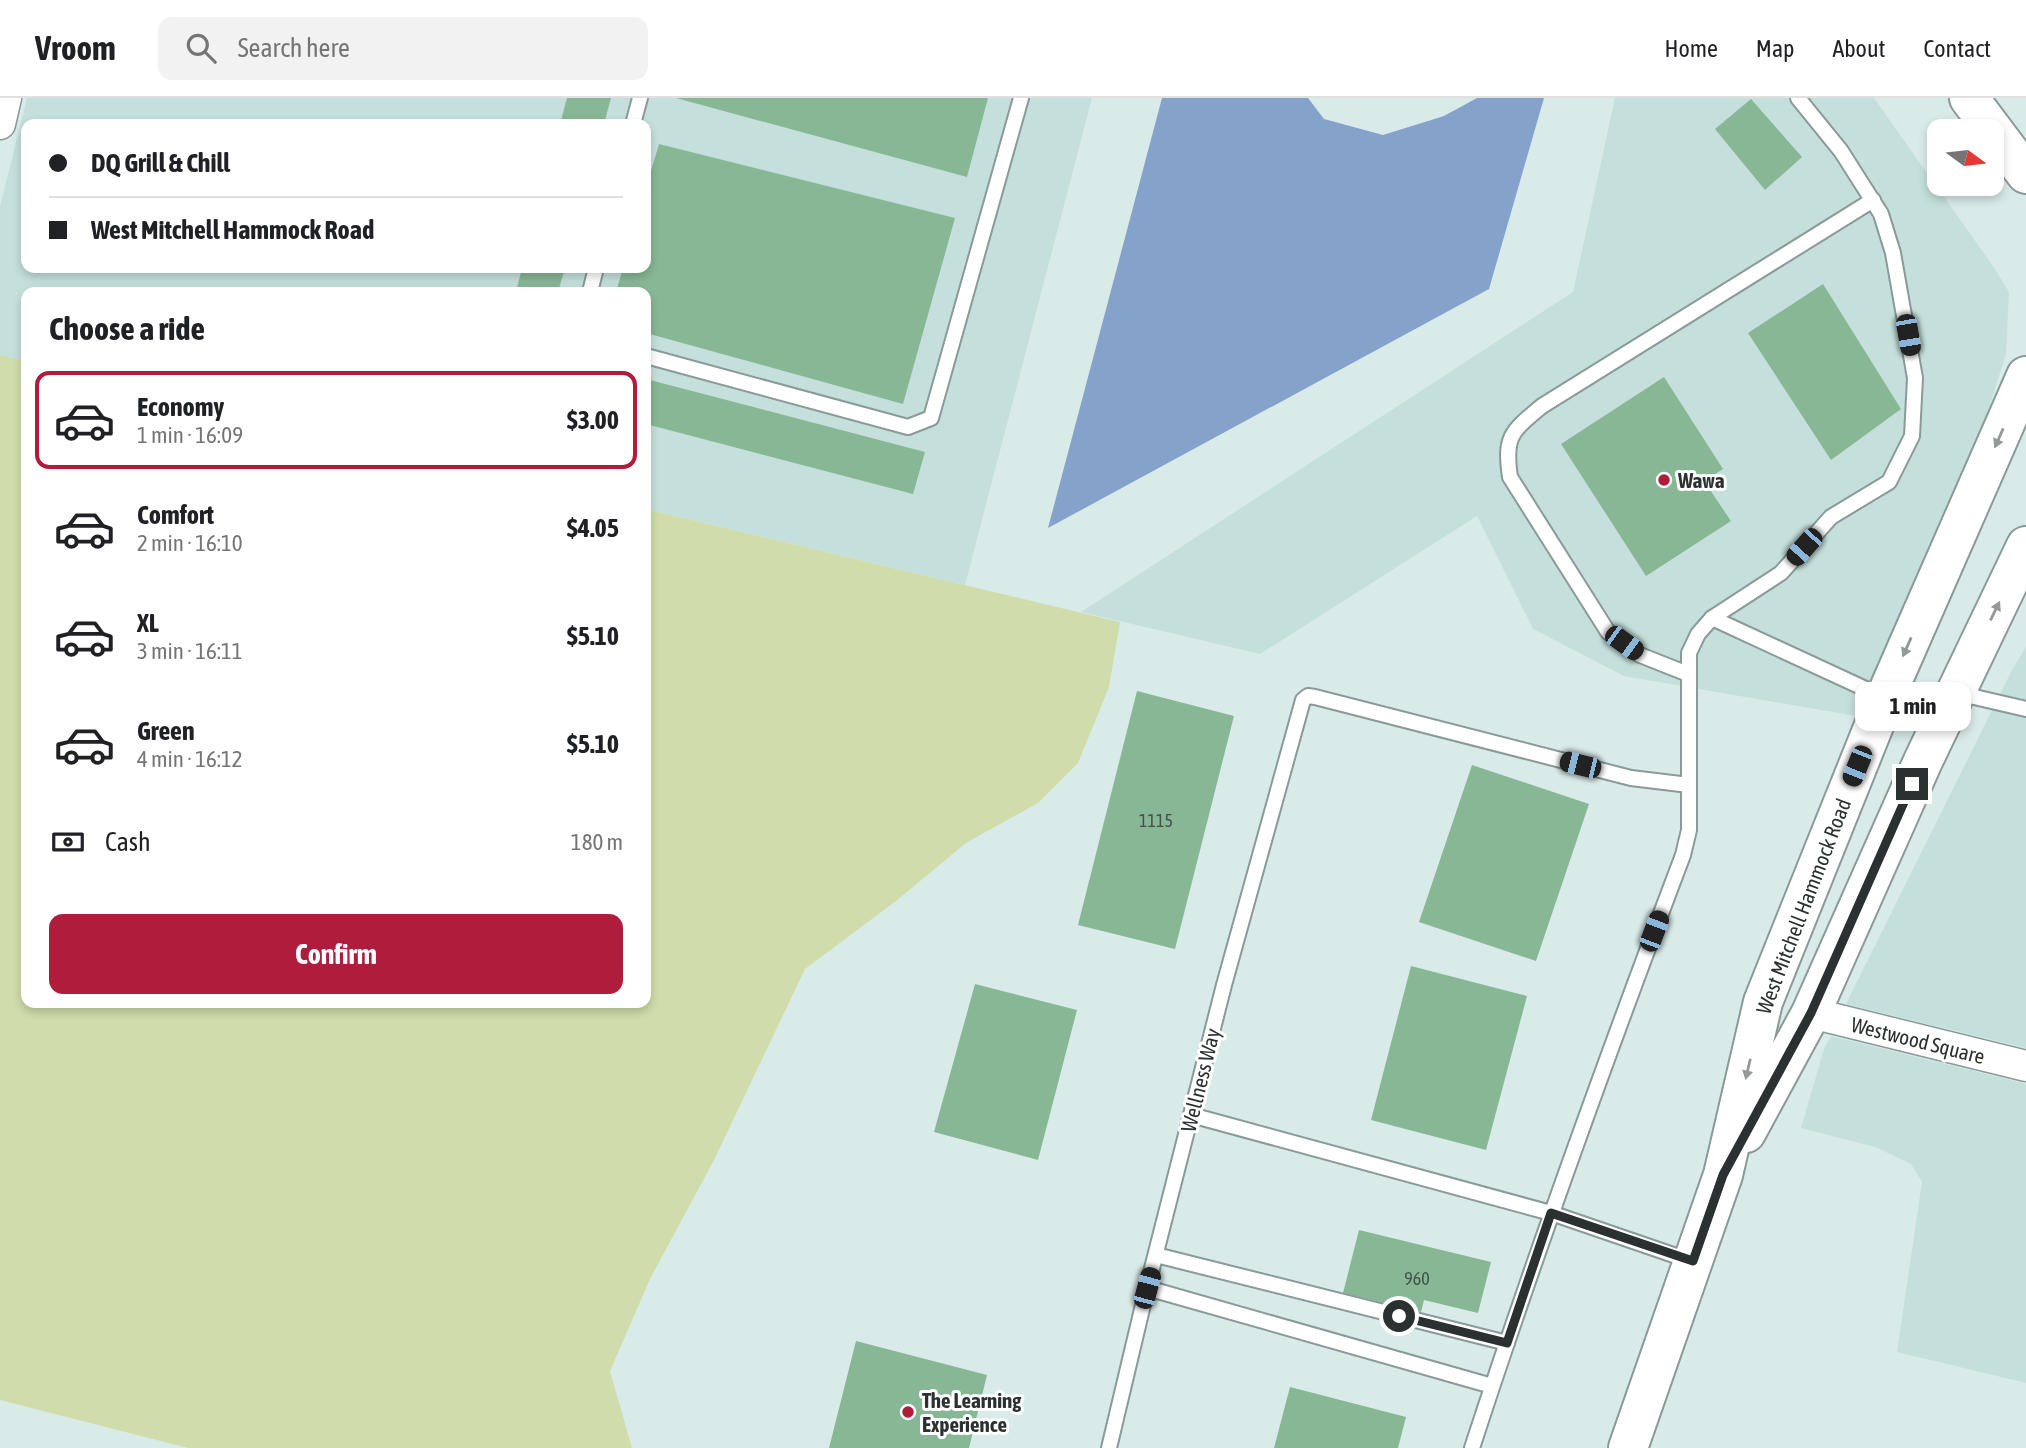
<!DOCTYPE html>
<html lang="en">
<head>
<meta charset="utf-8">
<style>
	:root { --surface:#fff; --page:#f2f2f2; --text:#202124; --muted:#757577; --line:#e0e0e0; --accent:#b01c3b }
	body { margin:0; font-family:"Asap Condensed",sans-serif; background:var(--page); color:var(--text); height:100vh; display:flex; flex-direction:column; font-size:26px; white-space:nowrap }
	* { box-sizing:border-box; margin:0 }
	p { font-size:23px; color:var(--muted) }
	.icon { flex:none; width:38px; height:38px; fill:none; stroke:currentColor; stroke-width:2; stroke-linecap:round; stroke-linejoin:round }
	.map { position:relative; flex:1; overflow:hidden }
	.sheet { position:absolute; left:21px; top:189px; width:630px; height:721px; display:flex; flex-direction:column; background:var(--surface); border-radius:14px; box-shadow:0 4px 10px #0003 }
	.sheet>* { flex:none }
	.top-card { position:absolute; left:21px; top:21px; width:630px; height:154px; border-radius:14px; box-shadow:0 4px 10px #0003; display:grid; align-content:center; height:154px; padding:0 28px; background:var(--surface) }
	.needle { width:46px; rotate:105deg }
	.buttons { position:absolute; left:1927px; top:21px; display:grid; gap:14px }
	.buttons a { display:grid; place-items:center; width:77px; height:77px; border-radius:14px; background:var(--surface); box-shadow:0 4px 10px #0003; font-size:35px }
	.end { position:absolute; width:32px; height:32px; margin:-16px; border:9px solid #2a3130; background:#fff; box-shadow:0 0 0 4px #fff }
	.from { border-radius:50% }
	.bubble { position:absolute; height:49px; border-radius:14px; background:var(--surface); box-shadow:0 4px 10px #0003; font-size:23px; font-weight:700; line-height:49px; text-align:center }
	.car { position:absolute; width:21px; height:42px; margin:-21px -10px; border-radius:9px; box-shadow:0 0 5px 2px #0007; background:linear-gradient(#222 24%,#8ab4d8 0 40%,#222 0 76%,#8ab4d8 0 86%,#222 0) }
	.top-card b { display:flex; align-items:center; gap:24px; height:66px; font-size:26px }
	.top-card b+b { border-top:2px solid var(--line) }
	.top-card i { width:18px; height:18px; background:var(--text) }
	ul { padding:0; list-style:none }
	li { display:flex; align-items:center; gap:21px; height:98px; margin:0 14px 10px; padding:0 14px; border:4px solid transparent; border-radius:14px }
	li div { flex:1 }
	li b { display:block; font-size:26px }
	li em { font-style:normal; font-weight:700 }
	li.selected { border-color:var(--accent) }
	li>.icon { width:63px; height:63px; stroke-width:1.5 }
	h2 { padding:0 28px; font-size:32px; line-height:84px }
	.pay { display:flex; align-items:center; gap:18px; height:77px; padding:0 28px; font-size:26px }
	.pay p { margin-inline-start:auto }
	.cta { display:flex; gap:14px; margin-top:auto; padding:14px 28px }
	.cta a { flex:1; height:80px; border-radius:14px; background:var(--accent); color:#fff; font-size:28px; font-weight:700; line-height:80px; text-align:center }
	header { display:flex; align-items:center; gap:42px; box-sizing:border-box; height:98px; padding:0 35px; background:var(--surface); border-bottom:2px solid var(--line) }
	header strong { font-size:33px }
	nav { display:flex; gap:38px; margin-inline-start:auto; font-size:24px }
	.search { width:490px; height:63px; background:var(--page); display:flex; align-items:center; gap:18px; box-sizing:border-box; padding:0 24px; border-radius:14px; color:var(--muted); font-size:26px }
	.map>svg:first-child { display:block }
</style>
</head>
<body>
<header>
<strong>Vroom</strong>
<div class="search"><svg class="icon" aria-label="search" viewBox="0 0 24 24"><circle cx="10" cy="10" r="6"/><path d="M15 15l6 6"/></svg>Search here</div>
<nav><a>Home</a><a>Map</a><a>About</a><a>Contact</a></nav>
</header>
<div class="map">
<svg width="2026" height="1350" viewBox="0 0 2026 1350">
	<rect width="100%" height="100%" fill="#d9ebe9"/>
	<g fill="#c5e0dc" fill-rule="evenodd">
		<path d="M27,0H1092L965,487L646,411V194H26V263L0,257V108ZM26,26H646V170H26Z"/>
		<path d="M1615,0H1874L1993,168L2009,194L2006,256L1986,319L1856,618L1624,578L1533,531L1477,418L1260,556L1081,514L1573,194Z"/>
		<path d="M2026,549V950L1846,906L2012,572Z"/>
		<path d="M1831,938L2026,986V1285L1897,1254L1922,1084L1911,1066L1875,1049L1801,1030L1824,951Z"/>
	</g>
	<path fill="#d0ddab" d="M0,257L26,263V905H646V411L1120,524L1109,589L1078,665L1038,705L966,745L896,803L805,871L714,1062L650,1181L610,1273L632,1350H188L0,1302Z"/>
	<path fill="#85a2cb" d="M1162,0H1308L1324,21L1383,37L1444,18L1477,0H1544L1489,191L1048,430Z"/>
	<g fill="#88b796">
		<path d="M567,0H611L604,26H560Z"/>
		<path d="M676,0H988L967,79Z"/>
		<path d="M1751,1L1802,59L1765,92L1715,31Z"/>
		<path d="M659,46L955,120L903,306L646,235V194H616L623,170H646V90Z"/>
		<path d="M522,170H565L558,194H516Z"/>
		<path d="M1823,186L1901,311L1831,362L1748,235Z"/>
		<path d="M1664,279L1723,371L1704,383L1731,423L1646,478L1561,346Z"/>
		<path d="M646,281L925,354L913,396L646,326Z"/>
		<path d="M1137,593L1234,618L1175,851L1078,827Z"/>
		<path d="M1472,667L1589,706L1536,863L1419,824Z"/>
		<path d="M1411,868L1527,898L1486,1052L1371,1022Z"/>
		<path d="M975,886L1077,912L1038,1062L934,1034Z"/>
		<path d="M1359,1132L1491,1164L1478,1215L1424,1202L1421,1214L1343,1195Z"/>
		<path d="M856,1243L987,1277L969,1350H829Z"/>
		<path d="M1290,1289L1406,1319L1398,1350H1274Z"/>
	</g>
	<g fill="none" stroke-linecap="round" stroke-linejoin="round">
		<g stroke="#899a98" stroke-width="18">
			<g id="service">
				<path d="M633,26L640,0"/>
				<path d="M590,194L596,170"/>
				<path d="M646,258L908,329L931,320L1021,0"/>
				<path d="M1712,520L1883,599"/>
				<path d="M1688,576L1640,557L1608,534L1510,379C1504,338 1511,334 1542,308L1873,102"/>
				<path d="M1957,595L2026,611"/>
				<path d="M1191,1017L1551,1115L1691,1163"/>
				<path d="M1156,1157L1507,1245"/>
				<path d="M1147,1190L1492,1288"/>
				<path d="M1109,1350L1147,1190L1224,887L1303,602L1308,598L1315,599L1631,680L1689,687"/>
				<path d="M1472,1350C1537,1150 1609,953 1683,757L1689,732V555L1698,536L1712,520L1781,475L1831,419L1889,384L1912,338L1915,280L1893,155L1881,116L1841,53L1798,0"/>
			</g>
		</g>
		<g stroke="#899a98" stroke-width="33">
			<g id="minor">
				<path d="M0,26L6,0"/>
				<path d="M1811,915L2026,968"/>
			</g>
		</g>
		<g stroke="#899a98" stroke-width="42">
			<g id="secondary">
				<path d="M1746,1035L1811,915L1923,663L2026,448"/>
				<path d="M1628,1350L1723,1077L1763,904L1885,600L2026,278"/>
			</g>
		</g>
		<g stroke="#899a98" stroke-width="42">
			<path id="primary" d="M1969,0L2026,76"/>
		</g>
		<use href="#service" stroke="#fff" stroke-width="14"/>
		<use href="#minor" stroke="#fff" stroke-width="30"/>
		<use href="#secondary" stroke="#fff" stroke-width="38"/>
		<use href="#primary" stroke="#fff" stroke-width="38"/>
	</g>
	<defs><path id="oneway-solid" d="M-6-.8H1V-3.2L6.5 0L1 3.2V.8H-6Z" transform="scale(1.75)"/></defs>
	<g fill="#949898">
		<use href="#oneway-solid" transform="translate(1999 340) rotate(114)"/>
		<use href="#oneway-solid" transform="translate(1995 513) rotate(-64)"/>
		<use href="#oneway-solid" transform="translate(1907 549) rotate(114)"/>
		<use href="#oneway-solid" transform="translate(1748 971) rotate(103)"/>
	</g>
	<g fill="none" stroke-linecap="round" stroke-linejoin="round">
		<path stroke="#2a3130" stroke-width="9" d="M1399,1218L1507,1245L1551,1115L1693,1163L1723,1077L1811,915L1912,686"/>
	</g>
	<g fill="#b01c3b" stroke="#fff" stroke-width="2.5">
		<circle cx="1664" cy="382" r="7"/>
		<circle cx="908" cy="1314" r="7"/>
	</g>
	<g text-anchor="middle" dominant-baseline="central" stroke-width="6" stroke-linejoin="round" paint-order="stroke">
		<g font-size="18" fill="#42524a">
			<text x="1156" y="722">1115</text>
			<text x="1417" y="1180">960</text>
		</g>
		<g font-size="21" font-weight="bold" fill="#2a3130" stroke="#fff" text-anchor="start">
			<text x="1678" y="382">Wawa</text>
			<text x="922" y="1302">The Learning<tspan x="922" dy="24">Experience</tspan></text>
		</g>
		<g font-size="21" fill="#2a3130" stroke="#fff">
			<text transform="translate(1803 808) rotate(-69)">West Mitchell Hammock Road</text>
			<text transform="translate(1918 942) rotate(14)">Westwood Square</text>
			<text transform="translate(1200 982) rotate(-76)">Wellness Way</text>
		</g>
	</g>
</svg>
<div class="buttons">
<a><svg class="needle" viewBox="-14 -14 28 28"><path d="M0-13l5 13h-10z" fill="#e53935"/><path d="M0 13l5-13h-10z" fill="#757577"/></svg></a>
</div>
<i class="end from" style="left:1399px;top:1218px"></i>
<i class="end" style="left:1912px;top:686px"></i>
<div class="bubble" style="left:1855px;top:584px;width:116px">1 min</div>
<i class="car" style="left:1908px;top:237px;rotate:170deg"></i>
<i class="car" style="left:1804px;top:449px;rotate:222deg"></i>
<i class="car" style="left:1624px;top:545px;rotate:126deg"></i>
<i class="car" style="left:1580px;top:667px;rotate:284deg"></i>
<i class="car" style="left:1857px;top:668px;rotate:202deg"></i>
<i class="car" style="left:1654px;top:833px;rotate:21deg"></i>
<i class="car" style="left:1147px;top:1190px;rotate:15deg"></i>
<div class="top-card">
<b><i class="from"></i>DQ Grill &amp; Chill</b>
<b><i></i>West Mitchell Hammock Road</b>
</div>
<section class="sheet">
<h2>Choose a ride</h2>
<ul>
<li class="selected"><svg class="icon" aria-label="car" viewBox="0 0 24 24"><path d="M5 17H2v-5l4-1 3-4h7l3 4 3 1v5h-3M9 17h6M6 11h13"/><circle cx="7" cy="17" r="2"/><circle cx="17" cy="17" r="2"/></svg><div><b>Economy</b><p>1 min · 16:09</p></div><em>$3.00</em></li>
<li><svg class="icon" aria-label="car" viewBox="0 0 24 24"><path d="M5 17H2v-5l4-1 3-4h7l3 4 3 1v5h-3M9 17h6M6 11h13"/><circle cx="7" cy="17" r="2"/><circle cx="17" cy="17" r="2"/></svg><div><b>Comfort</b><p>2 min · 16:10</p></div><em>$4.05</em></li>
<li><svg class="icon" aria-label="car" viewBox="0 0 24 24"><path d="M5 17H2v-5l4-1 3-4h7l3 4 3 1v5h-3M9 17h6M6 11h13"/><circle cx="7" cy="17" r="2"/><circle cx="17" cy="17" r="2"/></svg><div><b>XL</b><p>3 min · 16:11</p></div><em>$5.10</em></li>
<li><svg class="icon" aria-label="car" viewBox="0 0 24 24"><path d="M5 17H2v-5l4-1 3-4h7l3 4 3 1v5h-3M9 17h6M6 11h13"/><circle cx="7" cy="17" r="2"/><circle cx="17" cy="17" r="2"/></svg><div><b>Green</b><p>4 min · 16:12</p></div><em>$5.10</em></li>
</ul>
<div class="pay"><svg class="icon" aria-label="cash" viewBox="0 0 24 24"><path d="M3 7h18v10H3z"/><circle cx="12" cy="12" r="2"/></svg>Cash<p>180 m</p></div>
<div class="cta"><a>Confirm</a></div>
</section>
</div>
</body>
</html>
